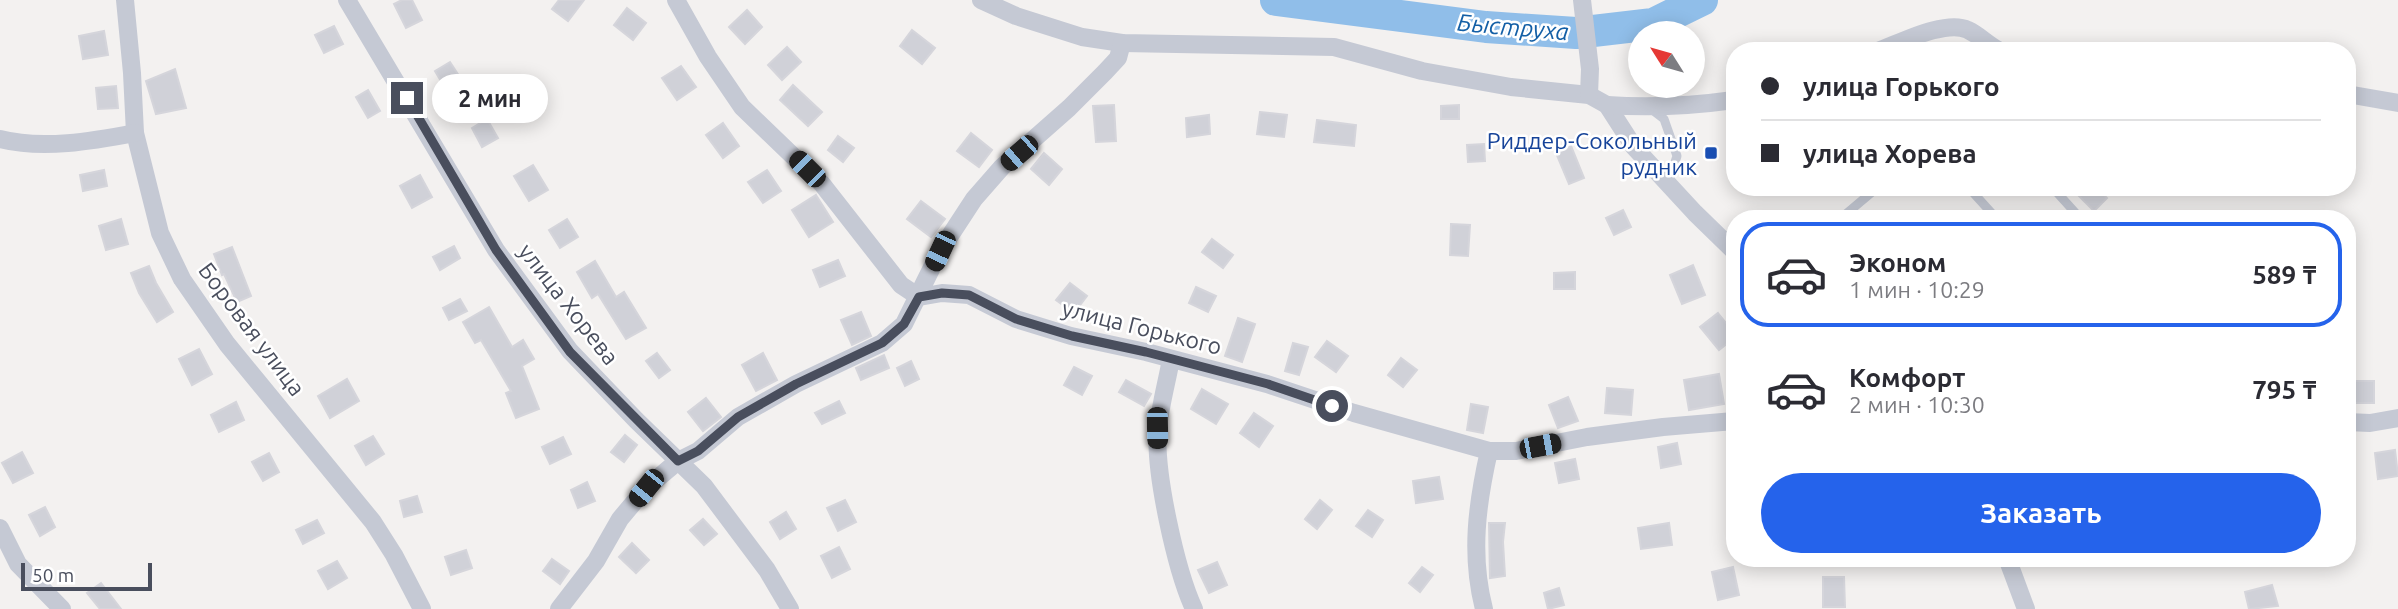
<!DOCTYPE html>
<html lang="ru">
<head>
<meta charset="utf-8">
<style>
	:root { --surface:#fff; --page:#f2f2f3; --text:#2b2b33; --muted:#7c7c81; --line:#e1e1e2; --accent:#2563eb }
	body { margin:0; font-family:Ubuntu,sans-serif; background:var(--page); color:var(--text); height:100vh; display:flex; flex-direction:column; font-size:26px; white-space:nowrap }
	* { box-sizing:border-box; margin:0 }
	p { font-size:23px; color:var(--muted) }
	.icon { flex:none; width:38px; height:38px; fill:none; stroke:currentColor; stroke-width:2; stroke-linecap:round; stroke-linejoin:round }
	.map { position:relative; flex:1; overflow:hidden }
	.sheet { position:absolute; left:1726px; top:210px; width:630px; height:357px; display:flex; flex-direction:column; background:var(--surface); border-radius:28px; box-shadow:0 4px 18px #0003 }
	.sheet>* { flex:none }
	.guide { position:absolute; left:1726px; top:42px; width:630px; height:154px; border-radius:28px; box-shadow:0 4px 18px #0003; display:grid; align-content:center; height:154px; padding:0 35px; background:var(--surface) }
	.needle { width:46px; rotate:307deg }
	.tools { position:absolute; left:1628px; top:21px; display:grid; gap:14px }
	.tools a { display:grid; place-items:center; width:77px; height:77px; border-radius:50%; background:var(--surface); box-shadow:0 4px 18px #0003; font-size:35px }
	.scale { position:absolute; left:21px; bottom:18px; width:131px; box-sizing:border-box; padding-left:7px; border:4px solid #494e5d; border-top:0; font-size:19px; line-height:24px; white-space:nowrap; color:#494e5d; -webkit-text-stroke:5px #fff; paint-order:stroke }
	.end { position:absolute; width:32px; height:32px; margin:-16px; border:9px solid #494e5d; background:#fff; box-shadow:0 0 0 4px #fff }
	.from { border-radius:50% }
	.bubble { position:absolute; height:49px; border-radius:24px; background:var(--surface); box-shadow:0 4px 18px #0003; font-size:23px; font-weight:600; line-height:49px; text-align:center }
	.car { position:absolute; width:21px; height:42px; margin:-21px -10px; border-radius:9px; box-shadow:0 0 5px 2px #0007; background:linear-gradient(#222 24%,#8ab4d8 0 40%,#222 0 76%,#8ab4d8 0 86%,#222 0) }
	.guide b { display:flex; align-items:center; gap:24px; height:66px; font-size:26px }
	.guide b+b { border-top:2px solid var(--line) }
	.guide i { width:18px; height:18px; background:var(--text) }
	ul { padding:12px 0 0; list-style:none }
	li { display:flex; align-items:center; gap:21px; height:105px; margin:0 14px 10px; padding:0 21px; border:4px solid transparent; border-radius:28px }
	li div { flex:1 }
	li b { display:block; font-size:26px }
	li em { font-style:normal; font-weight:600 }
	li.on { border-color:var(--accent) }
	li>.icon { width:63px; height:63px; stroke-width:1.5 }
	.cta { display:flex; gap:14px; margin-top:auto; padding:14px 35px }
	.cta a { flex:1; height:80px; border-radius:42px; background:var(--accent); color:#fff; font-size:28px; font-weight:600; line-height:80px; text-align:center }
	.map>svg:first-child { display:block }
</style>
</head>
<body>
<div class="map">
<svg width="2398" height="609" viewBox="0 0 2398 609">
	<rect width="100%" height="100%" fill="#f3f1f0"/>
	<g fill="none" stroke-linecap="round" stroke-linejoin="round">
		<path stroke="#90bee9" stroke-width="32" d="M1276,0L1486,27L1576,33L1653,24L1702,0"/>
	</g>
	<g fill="#d0d1d8" stroke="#d5d5db" stroke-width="2">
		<path d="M402,0H412L422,20L406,28L394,4Z"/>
		<path d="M559,0H584L568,21L552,9Z"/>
		<path d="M627,8L646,23L633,40L614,25Z"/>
		<path d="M747,10L762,27L745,44L729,27Z"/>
		<path d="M334,26L343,44L324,53L315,35Z"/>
		<path d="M912,30L935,48L922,64L900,46Z"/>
		<path d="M104,31L108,55L83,59L79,36Z"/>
		<path d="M787,47L801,62L782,80L768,65Z"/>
		<path d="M450,62L461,79L445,88L435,71Z"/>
		<path d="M681,66L696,87L677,100L662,78Z"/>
		<path d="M175,69L186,108L156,114L146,81Z"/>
		<path d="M793,85L822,112L808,126L780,100Z"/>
		<path d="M116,86L118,108L98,109L96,88Z"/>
		<path d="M368,90L380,111L368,118L356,97Z"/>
		<path d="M1114,105L1116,141L1096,142L1093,106Z"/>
		<path d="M1459,105V119H1441V106Z"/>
		<path d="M1260,112L1287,115L1284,137L1257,134Z"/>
		<path d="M1209,115L1210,134L1187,137L1186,118Z"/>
		<path d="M487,119L498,138L482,147L472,128Z"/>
		<path d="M1317,120L1356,125L1354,146L1314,142Z"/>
		<path d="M723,123L739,146L723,158L706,135Z"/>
		<path d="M971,133L992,150L979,167L957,151Z"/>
		<path d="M838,136L854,148L843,162L828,150Z"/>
		<path d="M1484,144L1485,161L1468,162L1467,145Z"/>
		<path d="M1571,146L1584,178L1569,184L1556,153Z"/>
		<path d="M1044,153L1062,169L1049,185L1031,169Z"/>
		<path d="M533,165L548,190L529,201L514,176Z"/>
		<path d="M104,170L107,186L83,191L80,175Z"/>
		<path d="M767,170L781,191L763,203L748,182Z"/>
		<path d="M420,175L432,197L412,208L400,186Z"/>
		<path d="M2070,187H2095L2107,198L2094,211Z"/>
		<path d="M816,195L833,222L809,237L792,210Z"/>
		<path d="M921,201L945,219L931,237L907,219Z"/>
		<path d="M1623,210L1631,227L1614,235L1606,218Z"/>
		<path d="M121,219L128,244L106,250L99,226Z"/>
		<path d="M567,219L578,237L560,248L549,230Z"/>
		<path d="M1451,224L1470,225L1468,256L1450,255Z"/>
		<path d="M1212,239L1233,255L1223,268L1202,252Z"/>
		<path d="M454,246L460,258L440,270L433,257Z"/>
		<path d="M232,247L251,296L237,302L224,274L222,275L214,254Z"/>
		<path d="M838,260L845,276L820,287L813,270Z"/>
		<path d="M595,261L616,297L624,292L646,328L626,339L598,294L592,298L577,272Z"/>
		<path d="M1693,265L1705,295L1682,304L1670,275Z"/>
		<path d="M149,266L156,283L173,312L157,322L139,293L131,273Z"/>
		<path d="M1575,272V289H1554V273Z"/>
		<path d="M1070,283L1087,296L1074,313L1056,300Z"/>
		<path d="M1196,287L1216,296L1208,312L1189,303Z"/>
		<path d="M460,299L467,311L449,320L443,308Z"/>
		<path d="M489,307L512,347L523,340L534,359L522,366L539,409L516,418L506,393L511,391L481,340L475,343L463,322Z"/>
		<path d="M861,312L871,336L852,345L841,320Z"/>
		<path d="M1718,313L1734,333V338L1719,350L1700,327Z"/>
		<path d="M1238,318L1255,324L1242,362L1225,356Z"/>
		<path d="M1327,341L1348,356L1336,372L1315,357Z"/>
		<path d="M1293,343L1308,347L1299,375L1285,371Z"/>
		<path d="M199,349L212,374L192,385L179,359Z"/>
		<path d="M657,353L670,370L659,378L646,361Z"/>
		<path d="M763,353L777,380L756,391L742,365Z"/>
		<path d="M884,355L889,368L861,380L856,368Z"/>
		<path d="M1401,358L1417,370L1403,387L1388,375Z"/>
		<path d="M911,361L919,379L905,386L897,368Z"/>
		<path d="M1074,367L1092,376L1082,395L1064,385Z"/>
		<path d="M1719,374L1724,404L1689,410L1684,380Z"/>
		<path d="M347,379L359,401L330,418L318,396Z"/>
		<path d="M1126,380L1151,394L1144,406L1119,392Z"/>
		<rect x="2353" y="381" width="21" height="22"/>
		<path d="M1607,388L1633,390L1631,415L1605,413Z"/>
		<path d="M1202,389L1228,404L1216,424L1191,409Z"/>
		<path d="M1568,397L1578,421L1558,428L1549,405Z"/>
		<path d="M706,398L721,417L703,431L688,412Z"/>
		<path d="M839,401L845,413L822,424L815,413Z"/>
		<path d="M236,402L244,420L219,432L211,415Z"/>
		<path d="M1471,404L1488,407L1483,433L1467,430Z"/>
		<path d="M1254,413L1273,426L1259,447L1240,433Z"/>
		<path d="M625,435L637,445L624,462L611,452Z"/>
		<path d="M373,436L384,454L366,465L355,446Z"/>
		<path d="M563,437L571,454L550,464L542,447Z"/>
		<path d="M1677,443L1681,464L1661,468L1658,447Z"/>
		<path d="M2395,450L2398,476L2378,479L2375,453Z"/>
		<path d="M22,452L33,473L13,483L2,463Z"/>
		<path d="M269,453L279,472L263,481L252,462Z"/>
		<path d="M1575,459L1579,479L1559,483L1555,463Z"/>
		<path d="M1439,477L1443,499L1416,503L1413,481Z"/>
		<path d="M587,482L595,501L578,508L571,490Z"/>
		<path d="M417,496L422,512L404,517L400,501Z"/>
		<path d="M845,500L856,522L838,531L827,508Z"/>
		<path d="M1320,500L1332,510L1317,529L1305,519Z"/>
		<path d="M45,507L55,527L40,536L29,515Z"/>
		<path d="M1368,510L1383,520L1372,537L1356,526Z"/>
		<path d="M786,512L796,529L780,539L770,522Z"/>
		<path d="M703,519L717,534L704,545L690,530Z"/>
		<path d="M317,520L324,533L303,544L296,530Z"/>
		<path d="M1489,523H1505L1503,542L1505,576L1490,578Z"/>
		<path d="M1669,523L1672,545L1641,549L1638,528Z"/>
		<path d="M632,543L649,560L636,573L619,557Z"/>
		<path d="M839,547L850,569L832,578L821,556Z"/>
		<path d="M466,550L472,568L451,575L445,557Z"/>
		<path d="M552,559L569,571L560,584L543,571Z"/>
		<path d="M337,561L347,578L328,589L318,571Z"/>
		<path d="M1217,562L1227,585L1209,593L1198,570Z"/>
		<path d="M1422,567L1433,575L1420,592L1409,583Z"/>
		<path d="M1733,567L1739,595L1718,600L1712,572Z"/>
		<path d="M1823,577H1844L1845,607H1823Z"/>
		<path d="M101,583L121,609H100L87,593Z"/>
		<path d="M2272,585L2278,606L2249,609L2245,592Z"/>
		<path d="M1559,588L1564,605L1548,609L1544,593Z"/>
	</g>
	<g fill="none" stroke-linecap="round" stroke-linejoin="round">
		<g stroke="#c5c9d4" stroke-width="9">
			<path d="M1651,109L1664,119L1677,156L1668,184"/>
			<path d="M1968,187L1997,219"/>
			<path d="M2052,187L2081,219"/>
			<path d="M1840,219L1878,187"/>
		</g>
		<g stroke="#c5c9d4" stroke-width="18">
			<path d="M125,0L132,73L135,133L160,233L182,279L227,344L373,522L394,555L422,609"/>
			<path d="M347,0L496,250L570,351L636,420L704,486L767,570L790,609"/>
			<path d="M676,0L708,57L742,107L822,184L901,285L919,297L942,293L969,295L1016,319L1071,336L1146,352L1267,384L1354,413L1489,451H1516L1587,437L1663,427L1734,421"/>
			<path d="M981,0L1016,16L1082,37L1122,43L1334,47L1422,71L1511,87L1589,95L1607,105L1634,147L1695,213L1734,251"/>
			<path d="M1582,0L1590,69L1589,95"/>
			<path d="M1878,51C1900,43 1946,19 1968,30C1979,35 1988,45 2000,51"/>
			<path d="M2347,94L2398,103"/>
			<path d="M1607,105C1650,108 1691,106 1734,100"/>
			<path d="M0,139C42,150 93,141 135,133"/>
			<path d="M1171,359C1167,382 1160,406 1158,429C1154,471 1176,570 1194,609"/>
			<path d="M2347,422L2370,423L2398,418"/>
			<path d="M0,528L18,564L62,609"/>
			<path d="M2007,558L2026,609"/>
			<path d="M559,609L596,561L620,519L646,488L678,461L698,451L738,417L796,384L882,343L904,324L940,251L974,199L1002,167L1069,108L1105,72L1118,58L1122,43"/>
			<path d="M1484,609C1470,555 1477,504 1489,451"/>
		</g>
	</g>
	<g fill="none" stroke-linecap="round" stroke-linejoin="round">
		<path stroke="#494e5d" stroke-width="9" d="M407,98L496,250L570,352L678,461L698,451L738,417L796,384L882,343L904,324L919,297L942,293L969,295L1016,319L1072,336L1146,352L1268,384L1332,406"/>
	</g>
	<rect fill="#1a4fb4" stroke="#fff" stroke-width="2.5" x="1704" y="146" width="14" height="14" rx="3.5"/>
	<g text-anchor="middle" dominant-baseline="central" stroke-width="5" stroke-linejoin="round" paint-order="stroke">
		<g font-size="23" fill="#164399" stroke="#fff" text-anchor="end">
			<text x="1697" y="140">Риддер-Сокольный<tspan x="1697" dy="26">рудник</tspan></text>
		</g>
		<g font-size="23" fill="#494e5d" stroke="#fff">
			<text transform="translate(569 304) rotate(52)">улица Хорева</text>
			<text transform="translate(1142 327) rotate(14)">улица Горького</text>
			<text transform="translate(252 329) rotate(53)">Боровая улица</text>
		</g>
		<g font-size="24" font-style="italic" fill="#135fa6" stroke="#fff">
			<text transform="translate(1513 27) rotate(5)">Быструха</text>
		</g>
	</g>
</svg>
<div class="tools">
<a><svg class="needle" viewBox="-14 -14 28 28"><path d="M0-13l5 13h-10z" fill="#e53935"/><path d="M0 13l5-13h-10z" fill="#7c7c81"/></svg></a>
</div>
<div class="scale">50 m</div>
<i class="end from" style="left:1332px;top:406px"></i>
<i class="end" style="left:407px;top:98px"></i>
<div class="bubble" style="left:432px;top:74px;width:116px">2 мин</div>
<i class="car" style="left:1019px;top:153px;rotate:229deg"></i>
<i class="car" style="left:807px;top:169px;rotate:315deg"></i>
<i class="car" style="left:940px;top:251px;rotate:205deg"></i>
<i class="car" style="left:1157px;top:428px;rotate:179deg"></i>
<i class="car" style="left:1540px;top:446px;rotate:79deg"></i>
<i class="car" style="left:646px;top:488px;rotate:219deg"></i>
<div class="guide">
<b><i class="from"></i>улица Горького</b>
<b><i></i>улица Хорева</b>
</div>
<section class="sheet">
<ul>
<li class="on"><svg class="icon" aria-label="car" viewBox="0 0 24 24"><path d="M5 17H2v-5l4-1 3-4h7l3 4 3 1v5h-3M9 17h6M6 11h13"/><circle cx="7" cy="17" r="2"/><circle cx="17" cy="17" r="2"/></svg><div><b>Эконом</b><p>1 мин · 10:29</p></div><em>589 ₸</em></li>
<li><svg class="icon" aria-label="car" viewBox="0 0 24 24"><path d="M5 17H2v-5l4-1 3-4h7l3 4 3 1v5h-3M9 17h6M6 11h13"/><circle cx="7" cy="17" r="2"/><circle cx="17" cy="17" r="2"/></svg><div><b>Комфорт</b><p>2 мин · 10:30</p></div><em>795 ₸</em></li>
</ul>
<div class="cta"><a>Заказать</a></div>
</section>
</div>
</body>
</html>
